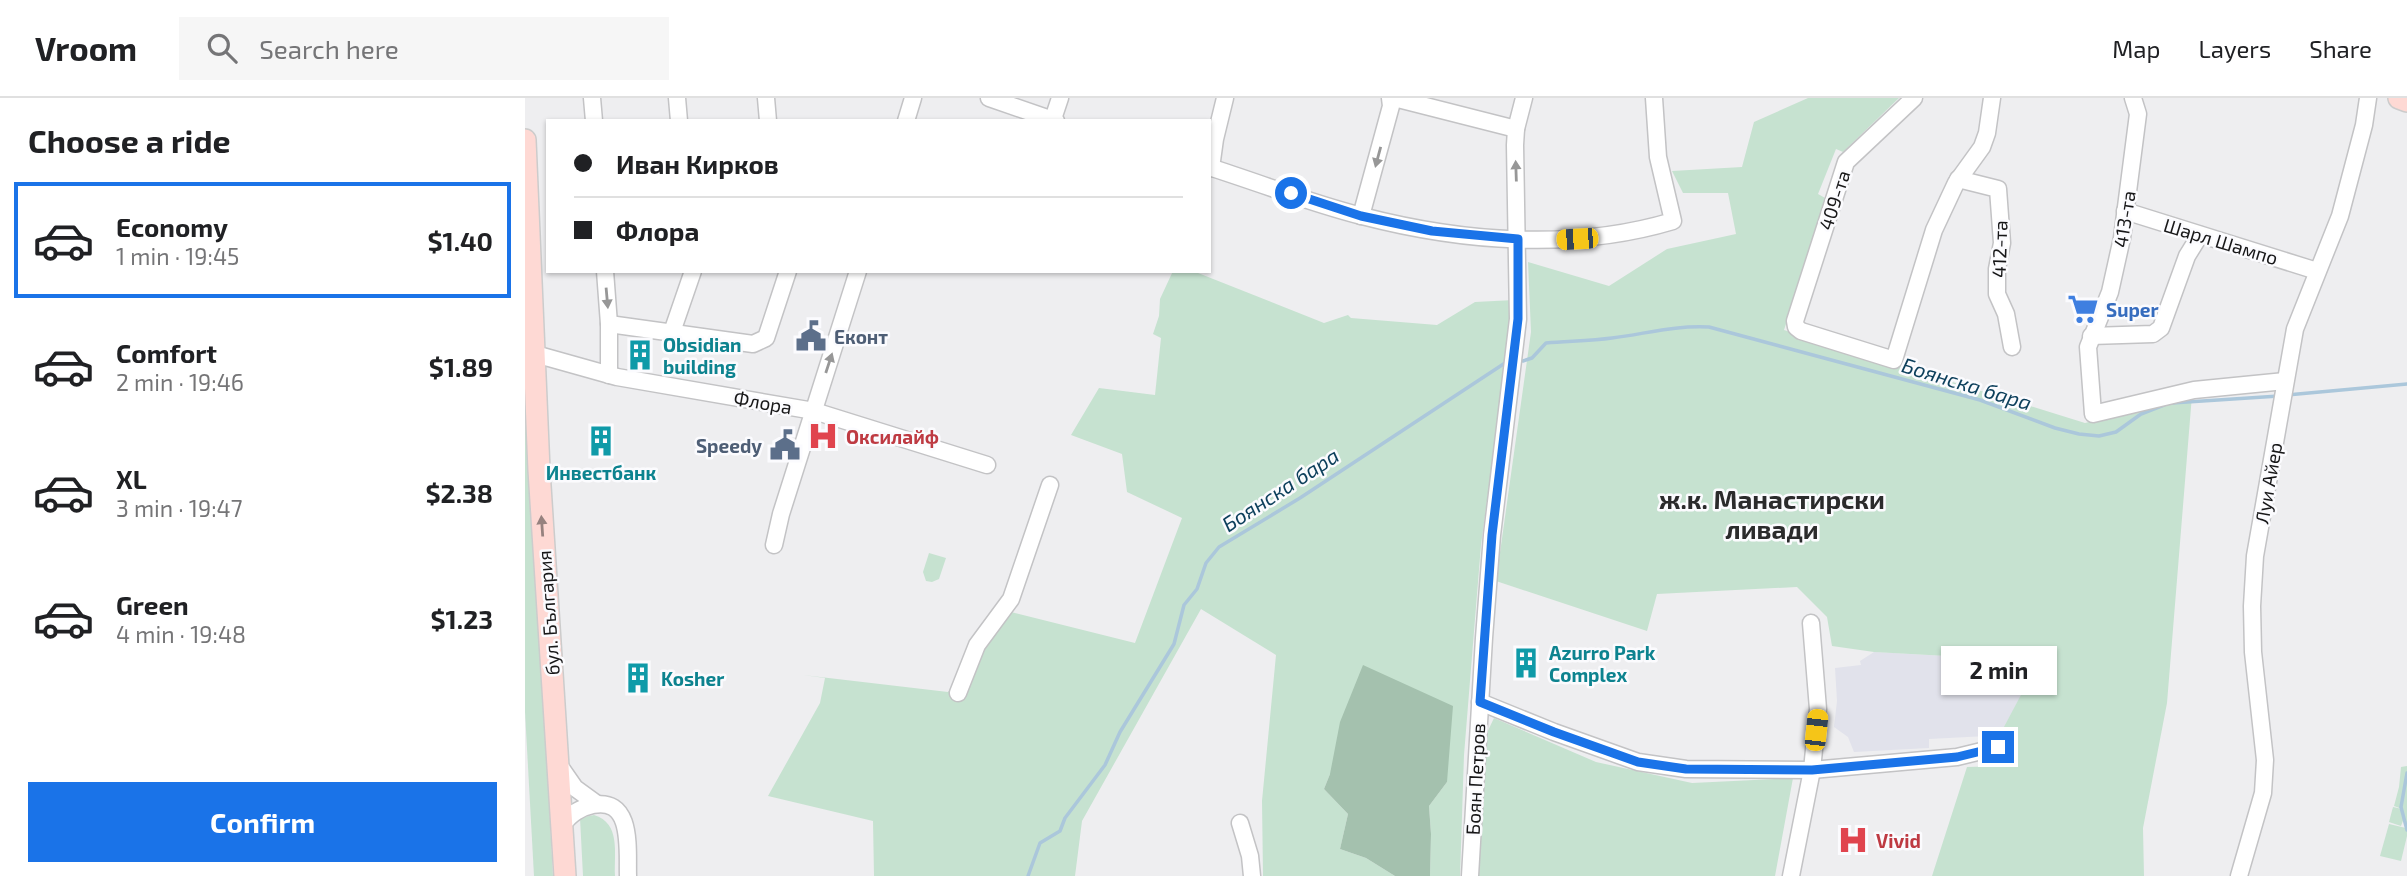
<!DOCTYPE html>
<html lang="en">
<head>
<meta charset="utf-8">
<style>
	:root { --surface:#fff; --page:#f6f6f6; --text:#202124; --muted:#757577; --line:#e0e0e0; --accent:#1a73e8 }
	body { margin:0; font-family:"Exo 2",sans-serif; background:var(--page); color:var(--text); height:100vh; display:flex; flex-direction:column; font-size:26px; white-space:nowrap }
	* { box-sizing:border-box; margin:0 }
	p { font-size:23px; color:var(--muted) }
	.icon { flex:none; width:38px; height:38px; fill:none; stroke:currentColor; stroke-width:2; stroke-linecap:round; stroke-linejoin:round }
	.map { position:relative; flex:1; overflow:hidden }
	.panel { display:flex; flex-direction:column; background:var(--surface); width:525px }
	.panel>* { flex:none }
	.top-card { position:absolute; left:21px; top:21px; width:665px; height:154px; border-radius:0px; box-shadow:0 2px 5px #0004; display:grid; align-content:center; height:154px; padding:0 28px; background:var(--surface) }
	.end { position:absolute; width:32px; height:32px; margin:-16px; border:9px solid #1a73e8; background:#fff; box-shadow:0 0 0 4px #fff }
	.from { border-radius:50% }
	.bubble { position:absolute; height:49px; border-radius:0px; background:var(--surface); box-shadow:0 2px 5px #0004; font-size:23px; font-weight:700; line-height:49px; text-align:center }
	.car { position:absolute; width:21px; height:42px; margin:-21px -10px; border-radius:9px; box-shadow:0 0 5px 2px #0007; background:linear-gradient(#f5c518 24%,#345 0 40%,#f5c518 0 76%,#345 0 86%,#f5c518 0) }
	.top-card b { display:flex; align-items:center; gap:24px; height:66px; font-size:26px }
	.top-card b+b { border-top:2px solid var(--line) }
	.top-card i { width:18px; height:18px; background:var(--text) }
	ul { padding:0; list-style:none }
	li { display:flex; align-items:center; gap:21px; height:116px; margin:0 14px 10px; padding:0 14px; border:4px solid transparent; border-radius:0px }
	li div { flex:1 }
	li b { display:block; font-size:26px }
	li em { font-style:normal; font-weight:700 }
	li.active { border-color:var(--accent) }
	li>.icon { width:63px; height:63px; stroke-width:1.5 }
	h2 { padding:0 28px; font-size:32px; line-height:84px }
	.action { display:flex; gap:14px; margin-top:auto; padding:14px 28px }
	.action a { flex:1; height:80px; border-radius:0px; background:var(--accent); color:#fff; font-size:28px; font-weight:700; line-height:80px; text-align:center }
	header { display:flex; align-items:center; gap:42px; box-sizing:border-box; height:98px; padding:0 35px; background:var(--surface); border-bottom:2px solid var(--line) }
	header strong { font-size:33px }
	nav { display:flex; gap:38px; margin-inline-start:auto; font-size:24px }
	.search { width:490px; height:63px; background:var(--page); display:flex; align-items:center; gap:18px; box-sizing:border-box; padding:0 24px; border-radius:0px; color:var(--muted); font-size:26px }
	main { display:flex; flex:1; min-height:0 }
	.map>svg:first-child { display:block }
</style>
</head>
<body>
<header>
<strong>Vroom</strong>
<div class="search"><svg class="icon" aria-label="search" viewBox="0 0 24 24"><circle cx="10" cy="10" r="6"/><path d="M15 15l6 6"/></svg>Search here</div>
<nav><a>Map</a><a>Layers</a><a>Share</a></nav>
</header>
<main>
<section class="panel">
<h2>Choose a ride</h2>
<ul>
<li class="active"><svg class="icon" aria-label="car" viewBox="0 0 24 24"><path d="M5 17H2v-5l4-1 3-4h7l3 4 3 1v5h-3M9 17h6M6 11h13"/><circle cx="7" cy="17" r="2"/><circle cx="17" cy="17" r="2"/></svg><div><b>Economy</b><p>1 min · 19:45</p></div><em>$1.40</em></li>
<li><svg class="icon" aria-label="car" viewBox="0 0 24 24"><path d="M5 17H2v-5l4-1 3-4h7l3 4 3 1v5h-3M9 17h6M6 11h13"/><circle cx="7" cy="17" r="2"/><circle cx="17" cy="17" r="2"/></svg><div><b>Comfort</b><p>2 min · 19:46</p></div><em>$1.89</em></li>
<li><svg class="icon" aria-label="car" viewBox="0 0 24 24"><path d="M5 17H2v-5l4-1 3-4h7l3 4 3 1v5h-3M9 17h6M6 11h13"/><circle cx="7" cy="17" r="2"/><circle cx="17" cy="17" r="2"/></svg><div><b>XL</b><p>3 min · 19:47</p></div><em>$2.38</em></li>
<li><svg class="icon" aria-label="car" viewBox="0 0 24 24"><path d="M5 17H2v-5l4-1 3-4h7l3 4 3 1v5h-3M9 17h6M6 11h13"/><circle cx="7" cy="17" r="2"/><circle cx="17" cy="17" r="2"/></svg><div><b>Green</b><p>4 min · 19:48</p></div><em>$1.23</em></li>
</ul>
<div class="action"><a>Confirm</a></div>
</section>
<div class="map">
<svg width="1882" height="778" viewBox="0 0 1882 778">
	<rect width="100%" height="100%" fill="#eeeef0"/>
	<path fill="#e1e2eb" d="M1349,554L1515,563L1473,640L1462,638L1404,641V650L1329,654L1323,639L1309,629L1312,603L1310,570L1336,567L1335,563Z"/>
	<g fill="#c6e2d0">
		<path d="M1283,0H1374L1318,54L1311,51L1293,96L1302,101L1259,232L1560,325L1667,297L1642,605L1618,730L1619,778H1407L1442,669L1478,668L1473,640L1514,563L1349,554L1307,548L1302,519L1272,489L1132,496L1122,533L971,483L1006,234L1003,164L1084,188L1142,151L1211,136L1203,95H1158L1147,73L1217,69L1229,24Z"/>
		<path d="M648,173H668L799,225L823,217L826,220L912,227L950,204L989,202L956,447L939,657L935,778H905L906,736L904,708L922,684L805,676L799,691L823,716L815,751L841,760L870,778H738L737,703L751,557L676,511L557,723L550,778H349L348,723L243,698L295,605L300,580L278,577L219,690L278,577L423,594L486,514L610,545L657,420L602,394L597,356L546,337L574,290L630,297L636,240L628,236L634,218L635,201Z"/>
		<path d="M0,319L12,481L28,778H9L0,614Z"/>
		<path d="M404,455L421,460L414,481L407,484L401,483L398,474Z"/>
		<path d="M969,620L1071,664L1167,685L1268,680L1250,778H954L960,639Z"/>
		<path d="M1882,668V738L1876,763L1855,758L1864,726L1881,730L1879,720L1876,728L1864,724L1868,709L1877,711L1869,708L1874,689L1876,669Z"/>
		<path d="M69,717C96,725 89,755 90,778H58L55,720Z"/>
	</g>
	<path fill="#a4c1ae" d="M838,567L928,608L922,684L904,708L906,736L905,778H870L841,760L815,751L823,716L799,691L805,676L815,624Z"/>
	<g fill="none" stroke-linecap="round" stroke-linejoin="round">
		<g stroke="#abc7db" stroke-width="3.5">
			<path d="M998,263L1007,260L1021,245C1043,243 1065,243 1087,240C1120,236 1150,227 1184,229L1455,302L1530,330L1554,336L1574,338L1591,334L1616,316L1639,307"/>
			<path d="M1762,297L1882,286"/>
			<path d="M1647,305L1754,298"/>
			<path d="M1882,675L1876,709L1882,732"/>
			<path d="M503,778L515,745L535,733L540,720L580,667L595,634L649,546L659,507L672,491L681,465L694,449L775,400L980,265"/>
		</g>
		<g stroke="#c3c3c5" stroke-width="19">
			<g id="minor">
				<path d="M67,0L69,23"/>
				<path d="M152,0L154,23"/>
				<path d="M241,0L243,23"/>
				<path d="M464,0L531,23"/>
				<path d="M869,0L991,31"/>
				<path d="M1389,0L1321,64L1270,223L1271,229L1276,233L1369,262L1409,132L1431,85L1457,49L1462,35L1467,0"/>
				<path d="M1608,0L1613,16L1597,140L1585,194L1563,249L1568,316L1669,292L1760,283"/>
				<path d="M528,21L535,0"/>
				<path d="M381,23L388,0"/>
				<path d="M684,69C735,85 785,105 837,118C937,144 1048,153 1148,123L1133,59L1129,0"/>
				<path d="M686,70L690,41L700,0"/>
				<path d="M1433,81L1473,91L1477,145L1472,171V196L1481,216L1487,249"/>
				<path d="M1600,113L1792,173"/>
				<path d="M836,118L866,8L865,0"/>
				<path d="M80,173L84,226V277"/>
				<path d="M84,226L228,246L241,240L263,173"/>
				<path d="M147,234L168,173"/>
				<path d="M1566,238L1628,236L1636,230L1662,158L1675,137"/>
				<path d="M10,256L92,279L289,313L462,367"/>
				<path d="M249,447L256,416L333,173"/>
				<path d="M433,595L452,547L486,501L525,387"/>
				<path d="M955,604L1029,634L1113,664L1161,671L1287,672L1432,659L1473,649"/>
				<path d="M34,667L50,690L72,706"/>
				<path d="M715,725L725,758L727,778"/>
				<path d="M37,727C46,716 54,710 68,707C109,699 102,753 103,778"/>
				<path d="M945,778L959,540L967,437L993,221L990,47L991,31L999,0"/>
				<path d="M1266,778L1287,672L1293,611L1286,525"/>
				<path d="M1714,778L1738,695L1740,662L1728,554L1727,508L1730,458L1770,231L1815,118L1839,27L1843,0"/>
			</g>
		</g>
		<g stroke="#ccc" stroke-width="24">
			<g id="major">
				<path d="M1874,0L1882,3"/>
				<path d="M0,42L14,372L40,778"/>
			</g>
		</g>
		<use href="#minor" stroke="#fff" stroke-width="16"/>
		<use href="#major" stroke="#fed9d4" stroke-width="21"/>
	</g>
	<defs><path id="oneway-solid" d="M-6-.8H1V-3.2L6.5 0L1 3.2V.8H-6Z" transform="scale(1.75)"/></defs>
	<g fill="#979797">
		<use href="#oneway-solid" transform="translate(853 59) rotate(105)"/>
		<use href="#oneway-solid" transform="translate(991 73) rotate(-92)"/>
		<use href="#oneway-solid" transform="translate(82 200) rotate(85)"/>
		<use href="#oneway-solid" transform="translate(304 265) rotate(-72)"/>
	</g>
	<use fill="#96827f" href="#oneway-solid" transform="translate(17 428) rotate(-94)"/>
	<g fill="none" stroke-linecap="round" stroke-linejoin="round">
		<path stroke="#1a73e8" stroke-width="9" d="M766,95L836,118L907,133L993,141V221L967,437L955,604L1029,634L1113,664L1161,671L1287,672L1432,659L1473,649"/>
	</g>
	<defs>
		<g id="supermarket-bare" transform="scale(2.415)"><path d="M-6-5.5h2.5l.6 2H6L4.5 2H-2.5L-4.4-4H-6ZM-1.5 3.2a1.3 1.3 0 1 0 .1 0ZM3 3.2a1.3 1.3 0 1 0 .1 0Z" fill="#3f7fe0" stroke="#fbfbfe" stroke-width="2.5" paint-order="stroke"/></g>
		<g id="civic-bare" transform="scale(2.415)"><path d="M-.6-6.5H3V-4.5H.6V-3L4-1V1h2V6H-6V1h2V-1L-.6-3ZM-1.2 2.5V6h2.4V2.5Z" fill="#5c6f8a" stroke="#fbfbfe" stroke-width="2.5" paint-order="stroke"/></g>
		<g id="building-bare" transform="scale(2.415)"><path d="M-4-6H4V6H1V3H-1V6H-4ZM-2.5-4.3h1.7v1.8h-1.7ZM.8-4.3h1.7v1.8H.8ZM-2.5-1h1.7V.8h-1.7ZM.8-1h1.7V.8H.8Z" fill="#0f9aa8" stroke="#fbfbfe" stroke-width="2.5" paint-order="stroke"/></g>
		<g id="hospital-bare" transform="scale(2.415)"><path d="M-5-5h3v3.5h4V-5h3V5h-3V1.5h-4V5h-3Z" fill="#e0444e" stroke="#fbfbfe" stroke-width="2.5" paint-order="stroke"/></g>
	</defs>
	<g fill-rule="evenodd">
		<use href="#supermarket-bare" x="1558" y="211"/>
		<use href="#civic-bare" x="286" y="238"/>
		<use href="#building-bare" x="115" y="257"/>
		<use href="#hospital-bare" x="298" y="338"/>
		<use href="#building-bare" x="76" y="343"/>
		<use href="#civic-bare" x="260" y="347"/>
		<use href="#building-bare" x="1001" y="565"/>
		<use href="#building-bare" x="113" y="580"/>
		<use href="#hospital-bare" x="1328" y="742"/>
	</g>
	<g text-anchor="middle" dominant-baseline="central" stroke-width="5" stroke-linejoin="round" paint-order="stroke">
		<g font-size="19" fill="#171718" stroke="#fbfbfe">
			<text transform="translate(1309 102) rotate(-72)">409-та</text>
			<text transform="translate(1599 121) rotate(-81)">413-та</text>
			<text transform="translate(1696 143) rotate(17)">Шарл Шампо</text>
			<text transform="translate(1474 151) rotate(-88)">412-та</text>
			<text transform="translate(238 304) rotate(10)">Флора</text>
			<text transform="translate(1743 385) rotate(-80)">Луи Айер</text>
			<text transform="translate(23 515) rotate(-94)">бул. България</text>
			<text transform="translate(950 681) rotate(-87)">Боян Петров</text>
		</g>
		<g font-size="19" font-weight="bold" fill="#366cbe" stroke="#fbfbfe" text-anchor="start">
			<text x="1581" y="211">Super</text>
		</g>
		<g font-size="19" font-weight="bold" fill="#4e5e75" stroke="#fbfbfe" text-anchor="start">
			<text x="309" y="238">Еконт</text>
			<text x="237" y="347" text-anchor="end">Speedy</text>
		</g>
		<g font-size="19" font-weight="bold" fill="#0d838f" stroke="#fbfbfe" text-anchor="start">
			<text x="138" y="246">Obsidian<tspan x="138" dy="22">building</tspan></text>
			<text x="76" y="374" text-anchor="middle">Инвестбанк</text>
			<text x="1024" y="554">Azurro Park<tspan x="1024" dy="22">Complex</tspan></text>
			<text x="136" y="580">Kosher</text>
		</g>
		<g font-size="19" font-weight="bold" fill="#be3a42" stroke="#fbfbfe" text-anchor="start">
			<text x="321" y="338">Оксилайф</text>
			<text x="1351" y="742">Vivid</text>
		</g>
		<g font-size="21" font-style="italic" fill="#0c3f5b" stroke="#fbfbfe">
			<text transform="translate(1442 285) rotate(17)">Боянска бара</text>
			<text transform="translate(755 391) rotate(-33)">Боянска бара</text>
		</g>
		<g font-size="26" font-weight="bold" fill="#2b2b2c" stroke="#fbfbfe">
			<text x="1247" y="400">ж.к. Манастирски<tspan x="1247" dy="30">ливади</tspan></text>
		</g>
	</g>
</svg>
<i class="end from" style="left:766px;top:95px"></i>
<i class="end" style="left:1473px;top:649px"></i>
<div class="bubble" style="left:1416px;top:548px;width:116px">2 min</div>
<i class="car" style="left:1052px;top:141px;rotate:267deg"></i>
<i class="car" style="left:1291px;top:632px;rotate:6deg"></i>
<div class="top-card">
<b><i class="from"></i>Иван Кирков</b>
<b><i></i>Флора</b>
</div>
</div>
</main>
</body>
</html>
